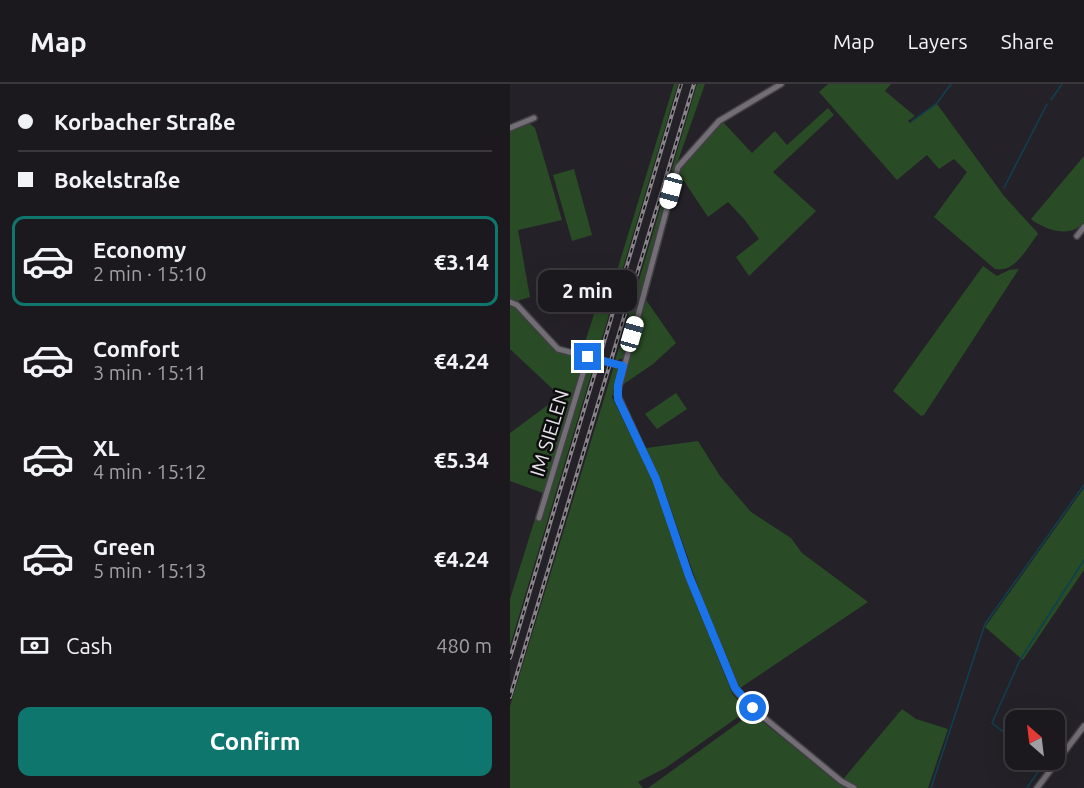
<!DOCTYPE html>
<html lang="en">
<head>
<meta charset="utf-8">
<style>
	:root { --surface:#1c191e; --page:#252227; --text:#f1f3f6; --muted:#a0a0a4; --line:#3a383c; --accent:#0f766e }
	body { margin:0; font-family:Ubuntu,sans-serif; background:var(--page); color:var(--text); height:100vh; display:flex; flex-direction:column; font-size:22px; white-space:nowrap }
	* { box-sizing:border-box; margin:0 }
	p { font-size:20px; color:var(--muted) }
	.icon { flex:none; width:33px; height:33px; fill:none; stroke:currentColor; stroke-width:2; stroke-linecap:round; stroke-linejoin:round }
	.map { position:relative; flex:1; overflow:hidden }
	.details { display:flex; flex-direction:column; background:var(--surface); width:510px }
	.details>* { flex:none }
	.hud { display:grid; align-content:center; height:132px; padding:0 18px; background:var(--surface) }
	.needle { width:39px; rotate:332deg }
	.buttons { position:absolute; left:495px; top:626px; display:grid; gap:12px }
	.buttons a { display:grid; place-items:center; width:60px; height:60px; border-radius:12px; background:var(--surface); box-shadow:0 6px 24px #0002,0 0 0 2px var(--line); font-size:30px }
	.end { position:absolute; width:27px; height:27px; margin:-14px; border:8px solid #1a73e8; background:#fff; box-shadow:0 0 0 3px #fff }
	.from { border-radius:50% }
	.bubble { position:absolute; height:42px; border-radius:12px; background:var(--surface); box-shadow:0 6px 24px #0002,0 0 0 2px var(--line); font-size:20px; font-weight:600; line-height:42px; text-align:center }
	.car { position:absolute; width:18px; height:36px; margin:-18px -9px; border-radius:8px; box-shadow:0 0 4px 2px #0007; background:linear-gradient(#fff 24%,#345 0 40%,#fff 0 76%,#345 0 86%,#fff 0) }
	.hud b { display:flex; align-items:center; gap:21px; height:57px; font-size:22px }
	.hud b+b { border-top:2px solid var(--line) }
	.hud i { width:15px; height:15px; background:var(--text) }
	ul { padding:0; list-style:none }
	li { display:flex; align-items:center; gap:18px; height:90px; margin:0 12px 9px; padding:0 6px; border:3px solid transparent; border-radius:12px }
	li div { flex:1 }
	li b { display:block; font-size:22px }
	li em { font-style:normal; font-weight:600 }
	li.selected { border-color:var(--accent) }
	li>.icon { width:54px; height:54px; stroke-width:1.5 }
	.pay { display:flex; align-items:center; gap:15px; height:66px; padding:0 18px; font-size:22px }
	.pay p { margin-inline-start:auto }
	.button { display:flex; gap:12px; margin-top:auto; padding:12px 18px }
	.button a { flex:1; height:69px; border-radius:12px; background:var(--accent); color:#fff; font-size:24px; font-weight:600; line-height:69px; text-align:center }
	header { display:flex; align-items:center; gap:36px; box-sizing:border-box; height:84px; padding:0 30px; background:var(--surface); border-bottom:2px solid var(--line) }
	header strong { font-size:28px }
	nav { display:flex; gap:33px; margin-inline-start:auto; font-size:21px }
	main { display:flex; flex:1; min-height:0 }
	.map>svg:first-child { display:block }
</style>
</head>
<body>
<header>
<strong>Map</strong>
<nav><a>Map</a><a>Layers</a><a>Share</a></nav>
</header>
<main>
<section class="details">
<div class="hud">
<b><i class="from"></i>Korbacher Straße</b>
<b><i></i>Bokelstraße</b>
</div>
<ul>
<li class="selected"><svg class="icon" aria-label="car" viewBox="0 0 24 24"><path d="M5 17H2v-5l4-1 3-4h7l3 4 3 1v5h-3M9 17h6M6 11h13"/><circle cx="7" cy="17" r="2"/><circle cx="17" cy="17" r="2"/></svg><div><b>Economy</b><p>2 min · 15:10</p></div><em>€3.14</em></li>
<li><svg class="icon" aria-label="car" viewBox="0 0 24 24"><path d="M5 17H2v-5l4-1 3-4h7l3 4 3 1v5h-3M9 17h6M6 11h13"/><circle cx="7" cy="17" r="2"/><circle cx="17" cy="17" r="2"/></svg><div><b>Comfort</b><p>3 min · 15:11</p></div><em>€4.24</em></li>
<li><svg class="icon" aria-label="car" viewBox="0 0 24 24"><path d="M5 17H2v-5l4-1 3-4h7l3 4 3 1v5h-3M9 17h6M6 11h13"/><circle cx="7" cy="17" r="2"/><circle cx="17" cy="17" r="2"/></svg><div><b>XL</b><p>4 min · 15:12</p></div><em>€5.34</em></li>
<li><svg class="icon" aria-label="car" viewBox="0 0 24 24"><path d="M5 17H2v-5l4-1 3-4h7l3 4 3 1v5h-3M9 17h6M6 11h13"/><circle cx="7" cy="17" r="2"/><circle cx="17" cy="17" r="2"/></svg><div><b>Green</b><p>5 min · 15:13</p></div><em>€4.24</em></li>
</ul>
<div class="pay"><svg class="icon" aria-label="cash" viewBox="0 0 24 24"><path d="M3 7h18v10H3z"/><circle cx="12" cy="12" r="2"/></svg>Cash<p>480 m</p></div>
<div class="button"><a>Confirm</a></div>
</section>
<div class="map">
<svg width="574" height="704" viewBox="0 0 574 704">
	<rect width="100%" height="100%" fill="#252128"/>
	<g fill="#294b25">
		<path d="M164,0H168L0,562V515L33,409L0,397V349L50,312L0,265V221L5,223L38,259L51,269L70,274L98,186L106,190Z"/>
		<path d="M187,0H195L163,91L113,274L105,277Z"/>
		<path d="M318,0H381L375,7L405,32L398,37L400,39L427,20L494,112L526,147L528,150C517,164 505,189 485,185L424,133L457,88L444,75L429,85L417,71L387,96L309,8Z"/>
		<path d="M318,24L324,31L263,88L306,127L239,192L226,173L249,155L234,135L218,118L198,133L168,88L213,38L242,69L265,47L277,61Z"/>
		<path d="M19,39L25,44L52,136L8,146L20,213L7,217L0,215V46Z"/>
		<path d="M574,72V138C561,155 535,146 521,135Z"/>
		<path d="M64,85L82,151L62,157L43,91Z"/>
		<path d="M473,182L487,192L499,186L509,185L414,331L411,332L383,307Z"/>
		<path d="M134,213L166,259L143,280L111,302L124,260Z"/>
		<path d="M104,282L109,286L102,313L142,394L176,494L223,611L238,626L157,683L128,698L133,704H0V622Z"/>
		<path d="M166,309L177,325L147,345L135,330Z"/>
		<path d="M188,357L210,392L241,428L281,454L292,469L358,518L230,604L198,531L154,406L136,364Z"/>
		<path d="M574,404V486L513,576L475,543Z"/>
		<path d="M392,625L406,635L438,645L418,704H138L242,629L329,700Z"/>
	</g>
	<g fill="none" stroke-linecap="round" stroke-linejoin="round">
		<g stroke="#0e4151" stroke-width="1.5">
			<path d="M541,16L552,0"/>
			<path d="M401,38L427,19L441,0"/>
			<path d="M494,104L537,20"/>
			<path d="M506,658L482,639L510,576L574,476"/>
			<path d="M421,704L475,540L574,401"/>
			<path d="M517,704L532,682L527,675"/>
		</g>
		<g stroke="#423f45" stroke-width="8">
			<g id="street">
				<path d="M271,0L209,37L168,83L107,310L146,395L179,492L227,608L246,627L331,697L344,704"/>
				<path d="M0,44L24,34"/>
				<path d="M567,152L574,143"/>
				<path d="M0,218L7,221L48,265L113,282"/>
				<path d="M29,434L78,273"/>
				<path d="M527,704L574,642"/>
			</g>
		</g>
		<use href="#street" stroke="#736e76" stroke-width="5"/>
		<g stroke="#878389" stroke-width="4">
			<g id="rail">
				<path d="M0,574L171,0"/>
				<path d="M0,613L184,0"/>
			</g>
		</g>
		<use href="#rail" stroke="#0d0c0f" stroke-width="1.5" stroke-dasharray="4.5" stroke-linecap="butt"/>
	</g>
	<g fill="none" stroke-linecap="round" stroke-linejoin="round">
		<path stroke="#1a73e8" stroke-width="8" d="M78,273L113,282L108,301V315L146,395L179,492L225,604L243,624"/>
	</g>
	<g text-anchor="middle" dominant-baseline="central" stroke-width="5" stroke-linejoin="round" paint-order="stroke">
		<g font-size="20" fill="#e7e4e9" stroke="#0d0c0f">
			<text transform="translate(39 349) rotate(-73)">IM SIELEN</text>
		</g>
	</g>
</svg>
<div class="buttons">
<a><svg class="needle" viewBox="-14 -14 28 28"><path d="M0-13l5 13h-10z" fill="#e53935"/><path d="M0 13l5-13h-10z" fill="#a0a0a4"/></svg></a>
</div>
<i class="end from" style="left:243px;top:624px"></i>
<i class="end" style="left:78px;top:273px"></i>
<div class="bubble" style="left:28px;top:186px;width:99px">2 min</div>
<i class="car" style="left:161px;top:107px;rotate:195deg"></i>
<i class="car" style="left:122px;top:250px;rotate:16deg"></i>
</div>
</main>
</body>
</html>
